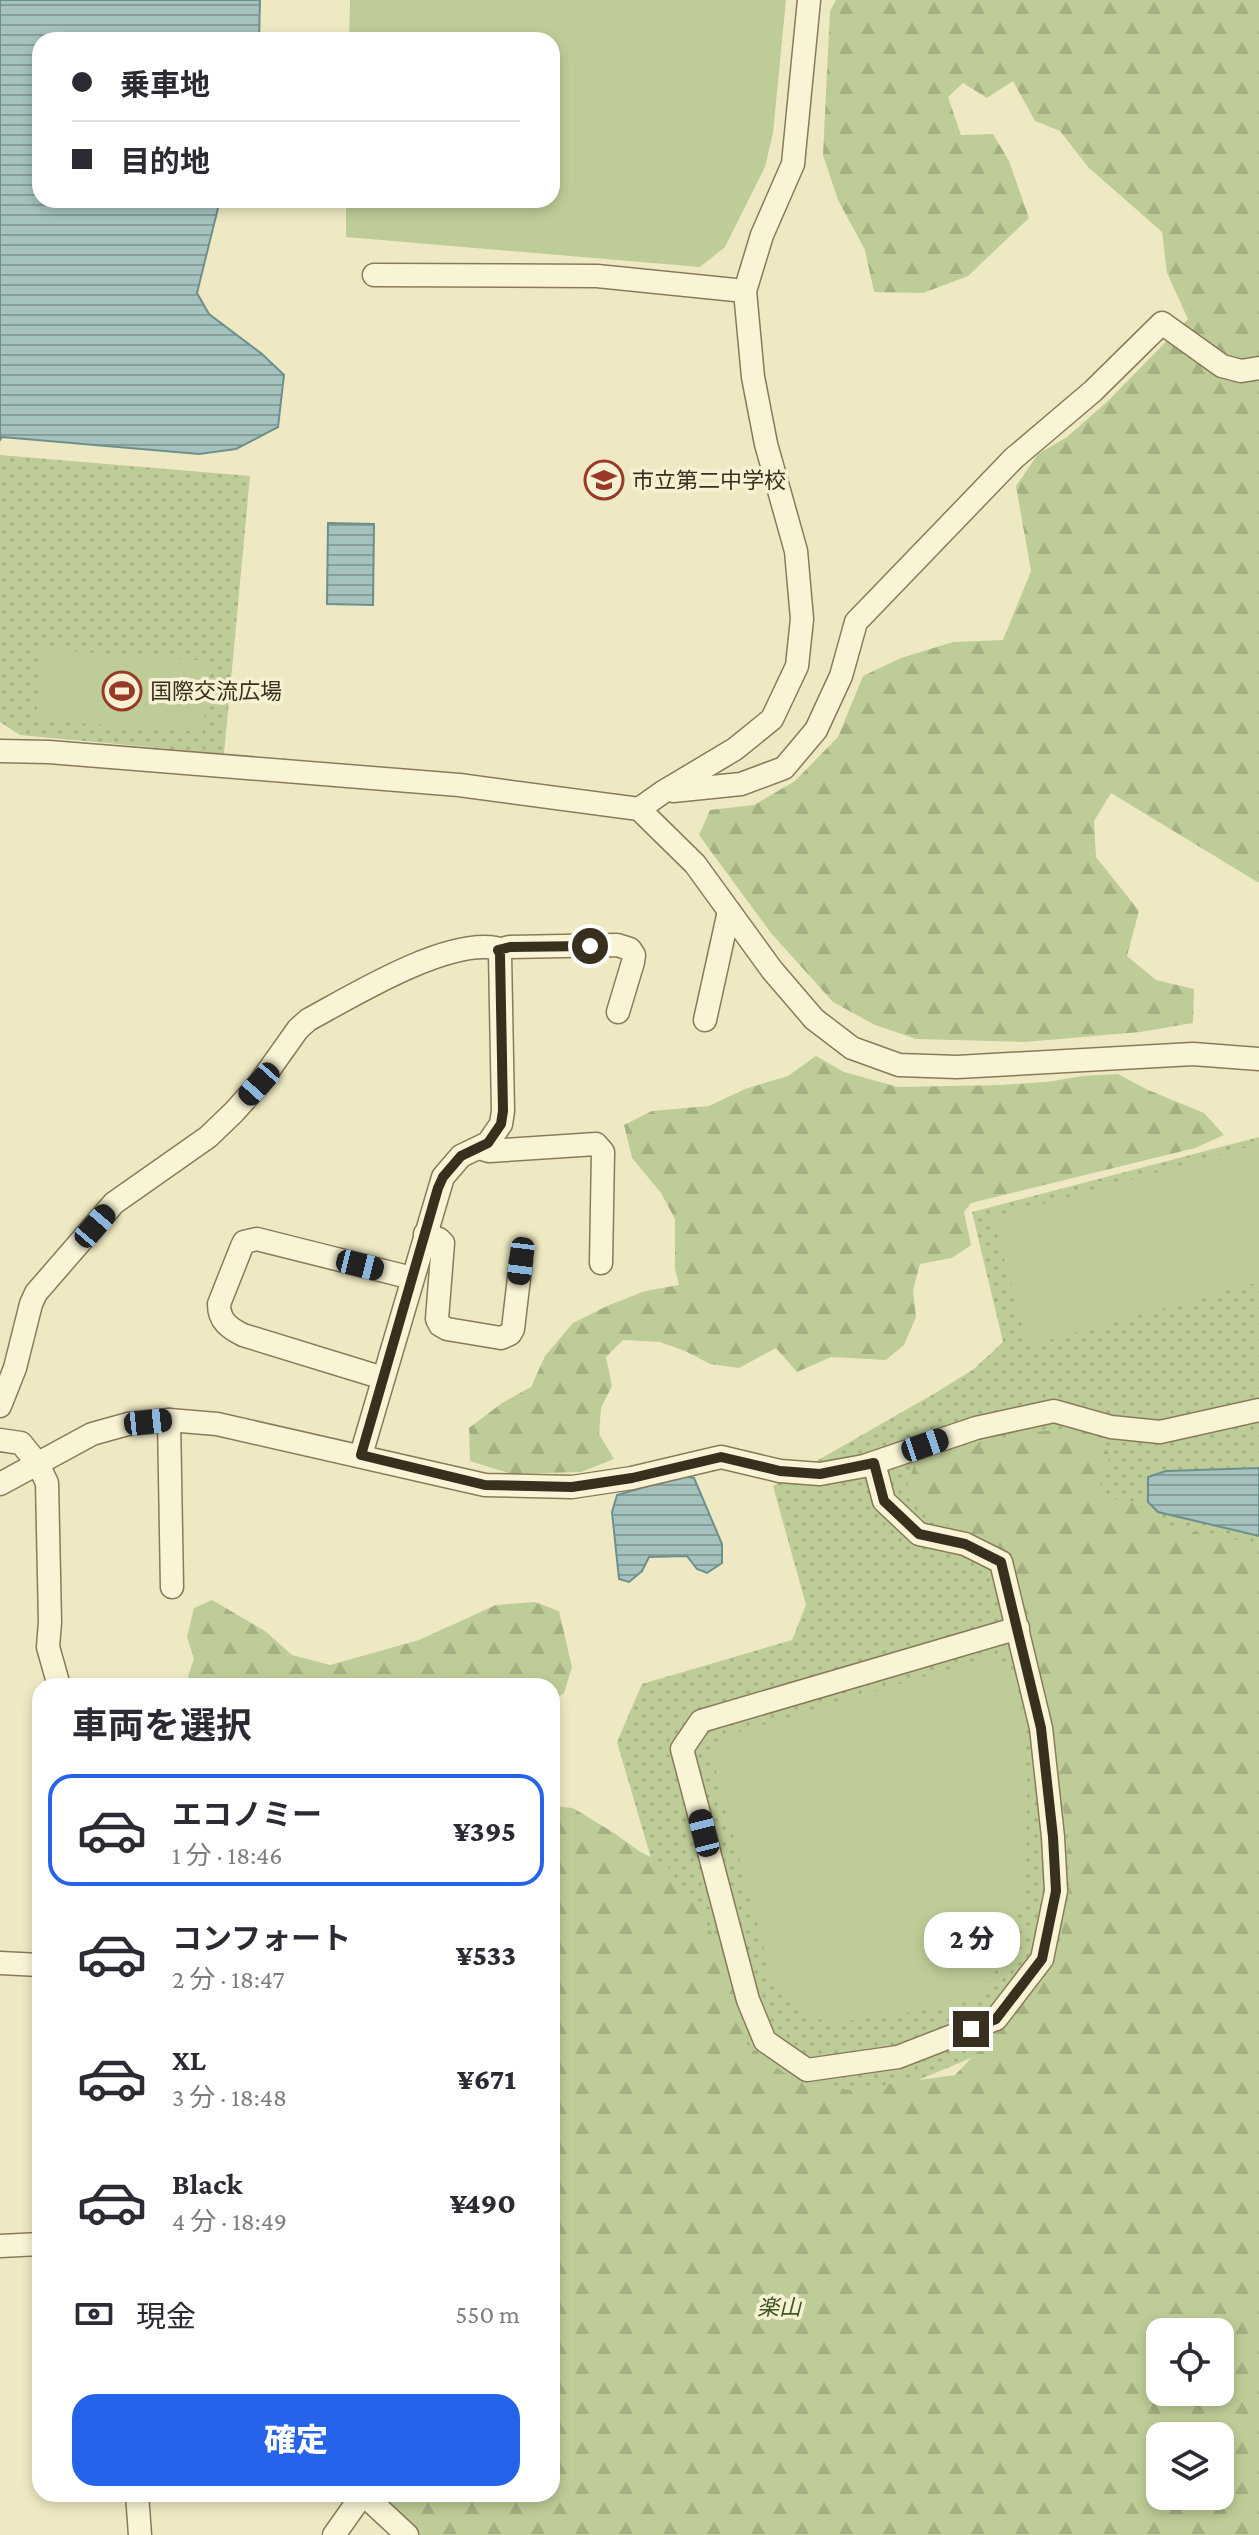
<!DOCTYPE html>
<html lang="ja">
<head>
<meta charset="utf-8">
<style>
	:root { --surface:#fff; --page:#f2f2f3; --text:#2b2b33; --muted:#7c7c81; --line:#e1e1e2; --accent:#2563eb }
	body { margin:0; font-family:"Crimson Pro","Noto Sans JP",serif; background:var(--page); color:var(--text); height:100vh; display:flex; flex-direction:column; font-size:30px; white-space:nowrap }
	* { box-sizing:border-box; margin:0 }
	p { font-size:26px; color:var(--muted) }
	.icon { flex:none; width:44px; height:44px; fill:none; stroke:currentColor; stroke-width:2; stroke-linecap:round; stroke-linejoin:round }
	.map { position:relative; flex:1; overflow:hidden }
	.drawer { position:absolute; left:32px; top:1678px; width:528px; height:824px; display:flex; flex-direction:column; background:var(--surface); border-radius:24px; box-shadow:0 4px 12px #0003 }
	.drawer>* { flex:none }
	.top-card { position:absolute; left:32px; top:32px; width:528px; height:176px; border-radius:24px; box-shadow:0 4px 12px #0003; display:grid; align-content:center; height:176px; padding:0 40px; background:var(--surface) }
	.tools { position:absolute; left:1146px; top:2318px; display:grid; gap:16px }
	.tools a { display:grid; place-items:center; width:88px; height:88px; border-radius:16px; background:var(--surface); box-shadow:0 4px 12px #0003; font-size:40px }
	.end { position:absolute; width:36px; height:36px; margin:-18px; border:10px solid #392f1e; background:#fff; box-shadow:0 0 0 4px #fff }
	.from { border-radius:50% }
	.bubble { position:absolute; height:56px; border-radius:24px; background:var(--surface); box-shadow:0 4px 12px #0003; font-size:26px; font-weight:800; line-height:56px; text-align:center }
	.car { position:absolute; width:24px; height:48px; margin:-24px -12px; border-radius:10px; box-shadow:0 0 6px 2px #0007; background:linear-gradient(#222 24%,#8ab4d8 0 40%,#222 0 76%,#8ab4d8 0 86%,#222 0) }
	.top-card b { display:flex; align-items:center; gap:28px; height:76px; font-size:30px }
	.top-card b+b { border-top:2px solid var(--line) }
	.top-card i { width:20px; height:20px; background:var(--text) }
	ul { padding:0; list-style:none }
	li { display:flex; align-items:center; gap:24px; height:112px; margin:0 16px 12px; padding:0 24px; border:4px solid transparent; border-radius:24px }
	li div { flex:1 }
	li b { display:block; font-size:30px }
	li em { font-style:normal; font-weight:800 }
	li.current { border-color:var(--accent) }
	li>.icon { width:72px; height:72px; stroke-width:1.5 }
	h2 { padding:0 40px; font-size:36px; line-height:96px }
	.pay { display:flex; align-items:center; gap:20px; height:88px; padding:0 40px; font-size:30px }
	.pay p { margin-inline-start:auto }
	.action { display:flex; gap:16px; margin-top:auto; padding:16px 40px }
	.action a { flex:1; height:92px; border-radius:24px; background:var(--accent); color:#fff; font-size:32px; font-weight:800; line-height:92px; text-align:center }
	.map>svg:first-child { display:block }
</style>
</head>
<body>
<div class="map">
<svg width="1259" height="2535" viewBox="0 0 1259 2535">
	<defs>
		<pattern id="grass-dots" width="8" height="8" patternUnits="userSpaceOnUse" patternTransform="scale(2)"><rect width="8" height="8" fill="#becd97"/><path d="M2 2h.1M6 6h.1" fill="none" stroke="#a4b082" stroke-width="1.8" stroke-linecap="round"/></pattern>
		<pattern id="forest-firs" width="22" height="20" patternUnits="userSpaceOnUse" patternTransform="scale(2)"><rect width="22" height="20" fill="#becd97"/><path d="M5 1l3.5 6h-7zM16 11l3.5 6h-7z" fill="#a4b082"/></pattern>
		<pattern id="water-rules" width="6" height="5" patternUnits="userSpaceOnUse" patternTransform="scale(2)"><rect width="6" height="5" fill="#a5c2be"/><path d="M0 2.5h6" fill="none" stroke="#879e9a"/></pattern>
	</defs>
	<rect width="100%" height="100%" fill="#efe9c3"/>
	<g fill="url(#grass-dots)">
		<path d="M0,455L250,476L224,754L20,735L0,722Z"/>
		<path d="M1259,1137V1875L1014,2040L873,2099L720,2094L617,1742L642,1684L792,1640L806,1605L773,1486L937,1392L974,1369L1003,1342L972,1212Z"/>
	</g>
	<g fill="url(#forest-firs)" fill-rule="evenodd">
		<path d="M836,0H1259V883L1111,793L1094,821L1096,857L1139,911L1127,956L1156,980L1194,989L1193,1023L1140,1032L1025,1042L916,1039L875,1025L833,1002L771,933L699,835L710,810L754,805L795,781L838,737L863,676L901,658L953,642L1003,640L1031,571L1016,486L1038,454L1067,437L1108,401L1188,319L1167,273L1162,232L1088,167L1060,131L1035,121L1013,81L987,98L963,83L948,97L961,135L993,134L1009,161L1029,218L968,276L923,293L874,292L865,250L838,200L823,155L830,11Z"/>
		<path d="M816,1056L844,1072L898,1087L1000,1085L1047,1082L1083,1076L1118,1074L1148,1090L1204,1113L1224,1135L1195,1148L971,1203L964,1212L971,1245L952,1258L920,1264L913,1290L916,1317L904,1345L886,1360L831,1357L797,1372L776,1348L739,1368L710,1364L685,1351L660,1342L623,1340L606,1357L612,1386L601,1408L599,1434L614,1459L581,1472L512,1474L470,1461L469,1428L502,1403L531,1387L545,1356L573,1323L607,1306L645,1291L679,1285L675,1269V1219L661,1193L632,1158L624,1125L652,1111L709,1106L745,1089L788,1076Z"/>
		<path d="M1071,1428L1096,1434L1110,1455L1099,1488L1110,1499L1130,1500L1168,1525L1210,1536L1259,1543V2535H420L375,2494H552V1806L573,1808L614,1833L639,1851L667,1866L705,1920L731,1971L747,2045L784,2073L848,2090L955,2075L1014,2014L1042,1981L1059,1947L1069,1893L1068,1831L1011,1561L984,1538L955,1529L920,1506L908,1484L914,1465L944,1454L1018,1434ZM1160,2332H1220V2392H1160ZM1160,2436H1220V2496H1160Z"/>
		<path d="M212,1600L265,1631L292,1655L330,1665L419,1640L496,1605L535,1602L559,1611L572,1667L564,1693L552,1701V1686H194L188,1676L194,1659L187,1637L194,1608Z"/>
	</g>
	<g fill="#becd97">
		<path d="M350,0H786L773,133L765,167L725,247L700,267L346,237V200H552V40H349Z"/>
		<path d="M41,649L209,661L203,732L36,720Z"/>
		<path d="M1259,1144V1282L1028,1346L993,1218Z"/>
		<path d="M990,1657L1010,1664L1022,1713L1027,1778L1026,1884L1015,1927L993,1977L971,1999L954,2006L831,2023L806,2015L779,1994L773,1981L714,1763L715,1753L721,1739L739,1732Z"/>
	</g>
	<g fill="url(#water-rules)" stroke="#6c908d" stroke-width="2">
		<path d="M0,0H260L259,40H40V200H220L197,293L209,314L262,354L284,375L278,427L236,449L199,454L2,437L0,440Z"/>
		<path d="M328,523L374,524L373,605L327,604Z"/>
		<path d="M1259,1468V1536L1158,1512L1148,1502V1477L1166,1471Z"/>
		<path d="M683,1476L694,1478L722,1544V1563L707,1573L697,1569L687,1556L649,1557L642,1571L629,1582L619,1579L612,1512L617,1495Z"/>
	</g>
	<g fill="none" stroke-linecap="round" stroke-linejoin="round">
		<g stroke="#897b59" stroke-width="25">
			<g id="minor">
				<path d="M374,275L597,276L745,291"/>
				<path d="M0,751L49,752L459,785L639,809L695,864L772,970L814,1019L852,1048L899,1065L957,1067L1193,1054L1259,1059"/>
				<path d="M673,791L741,784L784,768L816,730L841,676L856,622L1014,458L1093,391L1162,323L1222,366L1241,371L1259,368"/>
				<path d="M639,809L663,792L735,749L772,719L797,666L802,619L796,551L766,444L753,377L745,291L762,235L793,164L809,0"/>
				<path d="M498,950L510,947L617,945L630,949L634,955L633,962L618,1012"/>
				<path d="M705,1020L729,911"/>
				<path d="M479,1148L489,1151L596,1144L603,1152L601,1263"/>
				<path d="M425,1234L439,1239L443,1243L437,1319L440,1325L447,1329L501,1338L510,1334L513,1329L521,1261"/>
				<path d="M383,1378L243,1335C229,1328 219,1321 219,1304L242,1246L244,1242L257,1239L412,1278"/>
				<path d="M0,1406L15,1368L31,1304L36,1293L114,1203L208,1137L234,1112L259,1084L298,1029L308,1020C354,995 445,939 496,948L500,954L503,1111L501,1124L488,1143L461,1156L443,1177L361,1455"/>
				<path d="M169,1420L172,1587"/>
				<path d="M0,1440L21,1443L38,1464L47,1483L50,1622L48,1647L59,1686"/>
				<path d="M874,1463L884,1501L919,1534L965,1544L1001,1562L1041,1728L1053,1837L1056,1891L1042,1959L996,2019L898,2057L807,2070L765,2041L748,2000L682,1749L701,1721L1018,1628"/>
				<path d="M0,1484L92,1434L128,1424L169,1420L217,1424L485,1485L572,1487L632,1478L721,1457L780,1471L820,1474L864,1466L976,1428L1054,1411L1111,1427L1160,1432L1259,1410"/>
				<path d="M0,1963L40,1965"/>
				<path d="M0,2246L40,2244"/>
				<path d="M137,2494L140,2535"/>
				<path d="M363,2494L407,2535"/>
				<path d="M334,2535L363,2494"/>
			</g>
		</g>
		<use href="#minor" stroke="#f9f4d6" stroke-width="22"/>
	</g>
	<g fill="none" stroke-linecap="round" stroke-linejoin="round">
		<path stroke="#392f1e" stroke-width="10" d="M590,946L510,947L498,950L500,954L503,1111L501,1124L488,1143L461,1156L443,1177L438,1188L361,1455L485,1485L572,1487L632,1478L721,1457L780,1471L820,1474L874,1463L884,1501L919,1534L965,1544L1001,1562L1041,1728L1053,1837L1056,1891L1042,1959L996,2019L971,2029"/>
	</g>
	<defs>
		<g id="school-ring" transform="scale(2)"><circle r="9.5" fill="#f6f1d3" stroke="#9a3928" stroke-width="1.5"/><path d="M0-5L7-2L0 1L-7-2ZM-4 1L0 2.5L4 1V4Q0 6-4 4Z" fill="#9a3928"/></g>
		<g id="stadium-ring" transform="scale(2)"><circle r="9.5" fill="#f6f1d3" stroke="#9a3928" stroke-width="1.5"/><path d="M0-5a6.5 5 0 1 0 0 10a6.5 5 0 1 0 0-10ZM-3.5-1.8h7v3.6h-7Z" fill="#9a3928"/></g>
	</defs>
	<g fill-rule="evenodd">
		<use href="#school-ring" x="604" y="480"/>
		<use href="#stadium-ring" x="122" y="691"/>
	</g>
	<g text-anchor="middle" dominant-baseline="central" stroke-width="7" stroke-linejoin="round" paint-order="stroke">
		<g font-size="22" fill="#392f1e" stroke="#f6f1d3" text-anchor="start">
			<text x="632" y="480">市立第二中学校</text>
			<text x="150" y="691">国際交流広場</text>
		</g>
		<g font-size="22" font-style="italic" fill="#415624" stroke="#f6f1d3">
			<text x="779" y="2307">楽山</text>
		</g>
	</g>
</svg>
<div class="tools">
<a><svg class="icon" aria-label="locate" viewBox="0 0 24 24"><circle cx="12" cy="12" r="6"/><path d="M12 2v4M12 18v4M2 12h4M18 12h4"/></svg></a>
<a><svg class="icon" aria-label="layers" viewBox="0 0 24 24"><path d="M12 4l9 5-9 5-9-5zM3 14l9 5 9-5"/></svg></a>
</div>
<i class="end from" style="left:590px;top:946px"></i>
<i class="end" style="left:971px;top:2029px"></i>
<div class="bubble" style="left:924px;top:1912px;width:96px">2 分</div>
<i class="car" style="left:259px;top:1084px;rotate:222deg"></i>
<i class="car" style="left:95px;top:1226px;rotate:41deg"></i>
<i class="car" style="left:521px;top:1261px;rotate:187deg"></i>
<i class="car" style="left:360px;top:1265px;rotate:104deg"></i>
<i class="car" style="left:148px;top:1422px;rotate:84deg"></i>
<i class="car" style="left:925px;top:1445px;rotate:71deg"></i>
<i class="car" style="left:704px;top:1833px;rotate:346deg"></i>
<div class="top-card">
<b><i class="from"></i>乗車地</b>
<b><i></i>目的地</b>
</div>
<section class="drawer">
<h2>車両を選択</h2>
<ul>
<li class="current"><svg class="icon" aria-label="car" viewBox="0 0 24 24"><path d="M5 17H2v-5l4-1 3-4h7l3 4 3 1v5h-3M9 17h6M6 11h13"/><circle cx="7" cy="17" r="2"/><circle cx="17" cy="17" r="2"/></svg><div><b>エコノミー</b><p>1 分 · 18:46</p></div><em>¥395</em></li>
<li><svg class="icon" aria-label="car" viewBox="0 0 24 24"><path d="M5 17H2v-5l4-1 3-4h7l3 4 3 1v5h-3M9 17h6M6 11h13"/><circle cx="7" cy="17" r="2"/><circle cx="17" cy="17" r="2"/></svg><div><b>コンフォート</b><p>2 分 · 18:47</p></div><em>¥533</em></li>
<li><svg class="icon" aria-label="car" viewBox="0 0 24 24"><path d="M5 17H2v-5l4-1 3-4h7l3 4 3 1v5h-3M9 17h6M6 11h13"/><circle cx="7" cy="17" r="2"/><circle cx="17" cy="17" r="2"/></svg><div><b>XL</b><p>3 分 · 18:48</p></div><em>¥671</em></li>
<li><svg class="icon" aria-label="car" viewBox="0 0 24 24"><path d="M5 17H2v-5l4-1 3-4h7l3 4 3 1v5h-3M9 17h6M6 11h13"/><circle cx="7" cy="17" r="2"/><circle cx="17" cy="17" r="2"/></svg><div><b>Black</b><p>4 分 · 18:49</p></div><em>¥490</em></li>
</ul>
<div class="pay"><svg class="icon" aria-label="cash" viewBox="0 0 24 24"><path d="M3 7h18v10H3z"/><circle cx="12" cy="12" r="2"/></svg>現金<p>550 m</p></div>
<div class="action"><a>確定</a></div>
</section>
</div>
</body>
</html>
